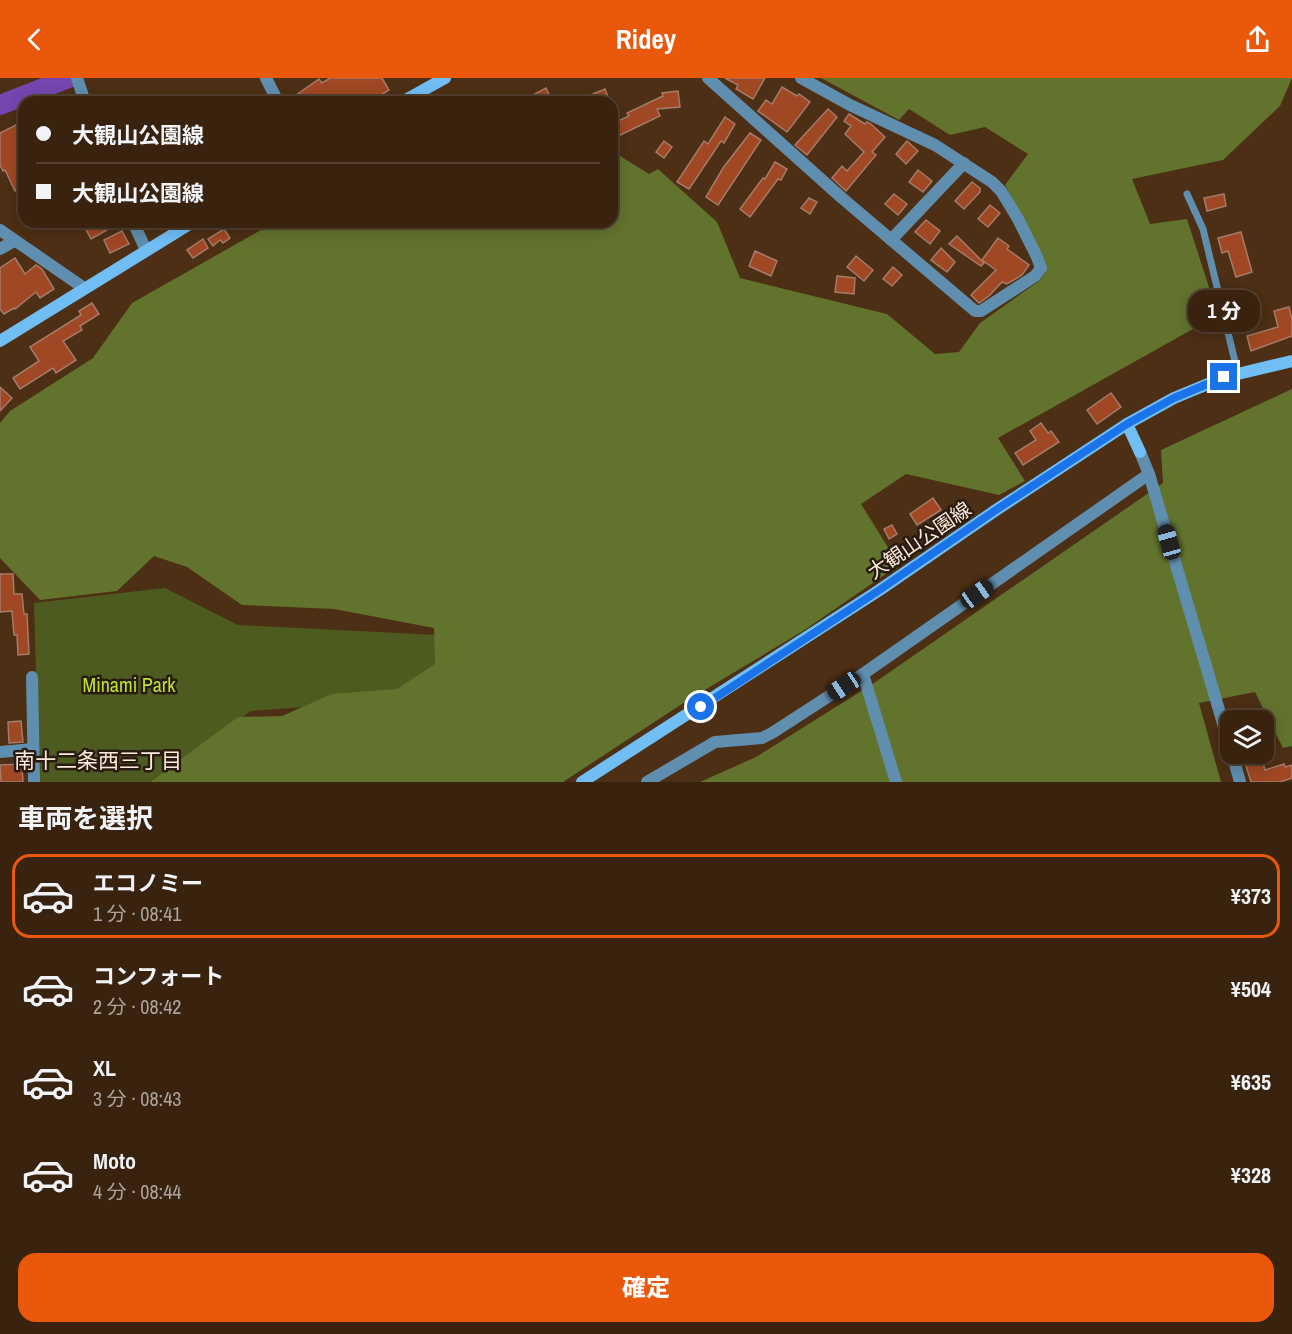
<!DOCTYPE html>
<html lang="ja">
<head>
<meta charset="utf-8">
<style>
	:root { --surface:#39230f; --page:#402b18; --text:#f1f3f6; --muted:#aba49e; --line:#53402f; --accent:#ea580c }
	body { margin:0; font-family:"Archivo Narrow","Noto Sans JP",sans-serif; background:var(--page); color:var(--text); height:100vh; display:flex; flex-direction:column; font-size:22px; white-space:nowrap }
	* { box-sizing:border-box; margin:0 }
	p { font-size:20px; color:var(--muted) }
	.icon { flex:none; width:33px; height:33px; fill:none; stroke:currentColor; stroke-width:2; stroke-linecap:round; stroke-linejoin:round }
	.map { position:relative; height:704px; overflow:hidden }
	.details { display:flex; flex-direction:column; background:var(--surface); flex:1 }
	.details>* { flex:none }
	.banner { position:absolute; left:18px; top:18px; width:600px; height:132px; border-radius:18px; box-shadow:0 3px 15px #0003,0 0 0 2px var(--line); display:grid; align-content:center; height:132px; padding:0 18px; background:var(--surface) }
	.controls { position:absolute; left:1220px; top:632px; display:grid; gap:12px }
	.controls a { display:grid; place-items:center; width:54px; height:54px; border-radius:12px; background:var(--surface); box-shadow:0 3px 15px #0003,0 0 0 2px var(--line); font-size:30px }
	.end { position:absolute; width:27px; height:27px; margin:-14px; border:8px solid #1a73e8; background:#fff; box-shadow:0 0 0 3px #fff }
	.from { border-radius:50% }
	.bubble { position:absolute; height:42px; border-radius:18px; background:var(--surface); box-shadow:0 3px 15px #0003,0 0 0 2px var(--line); font-size:20px; font-weight:800; line-height:42px; text-align:center }
	.car { position:absolute; width:18px; height:36px; margin:-18px -9px; border-radius:8px; box-shadow:0 0 4px 2px #0007; background:linear-gradient(#222 24%,#8ab4d8 0 40%,#222 0 76%,#8ab4d8 0 86%,#222 0) }
	.banner b { display:flex; align-items:center; gap:21px; height:57px; font-size:22px }
	.banner b+b { border-top:2px solid var(--line) }
	.banner i { width:15px; height:15px; background:var(--text) }
	ul { padding:0; list-style:none }
	li { display:flex; align-items:center; gap:18px; height:84px; margin:0 12px 9px; padding:0 6px; border:3px solid transparent; border-radius:18px }
	li div { flex:1 }
	li b { display:block; font-size:22px }
	li em { font-style:normal; font-weight:800 }
	li.on { border-color:var(--accent) }
	li>.icon { width:54px; height:54px; stroke-width:1.5 }
	h2 { padding:0 18px; font-size:27px; line-height:72px }
	.cta { display:flex; gap:12px; margin-top:auto; padding:12px 18px }
	.cta a { flex:1; height:69px; border-radius:18px; background:var(--accent); color:#fff; font-size:24px; font-weight:800; line-height:69px; text-align:center }
	header { display:flex; justify-content:space-between; align-items:center; height:78px; padding:0 18px; background:var(--accent); color:#fff; font-size:27px; font-weight:800 }
	.map>svg:first-child { display:block }
</style>
</head>
<body>
<header><svg class="icon" aria-label="back" viewBox="0 0 24 24"><path d="M15 5l-7 7 7 7"/></svg>Ridey<svg class="icon" aria-label="share" viewBox="0 0 24 24"><path d="M12 15V3M7 8l5-5 5 5M5 13v7h14v-7"/></svg></header>
<div class="map">
<svg width="1292" height="704" viewBox="0 0 1292 704">
	<rect width="100%" height="100%" fill="#4c2f14"/>
	<path fill="#4d5b20" d="M165,510L238,547L457,558L454,573L399,613L370,624L251,633L149,704H39L34,525Z"/>
	<g fill="#62732e">
		<path d="M821,0H1292L1280,28L1223,82L1132,101L1150,146L1187,141L1218,237L998,360L1025,403L999,417L906,396L861,426L899,487L803,553L688,622L563,704H150L238,639L282,638L332,616L397,611L435,586L434,550L334,531L242,527L187,489L154,478L117,513L40,522L0,480V345L10,333L93,280L132,225L261,152L267,144H612V73L649,96L658,91L717,144L740,200L887,236L935,276L959,274L980,245L1039,203L1045,195L1042,177L1005,107L1028,76L985,49L950,57L909,31L899,42Z"/>
		<path d="M1292,311V668L1283,670L1255,614L1199,625L1221,704H700L756,679L874,605L1163,405L1161,372Z"/>
	</g>
	<g fill="none" stroke-linecap="round" stroke-linejoin="round">
		<path stroke="#7446ae" stroke-width="20" d="M0,27L69,0"/>
	</g>
	<g fill="#a04723" stroke="#a57b6b" stroke-width="1.5">
		<path d="M330,0H382L389,12L370,24H362L359,19L352,24H286L319,1L322,5Z"/>
		<path d="M725,0H765L753,21L736,11L738,7Z"/>
		<path d="M782,9L797,18L799,16L810,24L787,54L758,33L766,22L772,26Z"/>
		<path d="M546,10L553,24H520Z"/>
		<path d="M605,11L610,24H577L593,16Z"/>
		<path d="M678,13L680,29L657,31L660,38L612,61V46L629,38L627,35L663,18L662,15Z"/>
		<path d="M828,31L837,39L807,77L795,67Z"/>
		<path d="M849,36L865,46L867,44L871,46L885,59L872,74L876,77L846,113L832,100L842,88L847,93L864,74L845,56L851,48L844,43Z"/>
		<path d="M725,39L735,46L724,65L721,63L689,111L677,104L704,63L708,66Z"/>
		<path d="M20,45L24,54V108L15,113L5,92L3,93L0,87V55Z"/>
		<path d="M750,55L761,62L718,127L706,119L723,90Z"/>
		<path d="M664,63L672,69L664,80L656,74Z"/>
		<path d="M907,63L918,73L906,86L896,76Z"/>
		<path d="M775,84L787,91L781,102L778,101L750,139L740,131L763,100L765,101Z"/>
		<path d="M918,92L932,103L923,114L909,104Z"/>
		<path d="M972,104L980,110V114L964,131L955,123Z"/>
		<path d="M894,116L907,126L898,137L885,126Z"/>
		<path d="M1224,116L1226,128L1207,133L1204,120Z"/>
		<path d="M809,120L817,124L810,136L801,130Z"/>
		<path d="M990,127L1000,135L988,149L978,141Z"/>
		<path d="M926,142L940,153L930,166L915,154Z"/>
		<path d="M82,144H102L107,152L91,161Z"/>
		<path d="M224,151L230,160L223,165L220,162L213,168L208,161Z"/>
		<path d="M122,153L129,166L110,175L104,162Z"/>
		<path d="M1241,154L1252,194L1236,199L1228,173L1222,175L1218,160Z"/>
		<path d="M957,158L984,185L981,188L949,166Z"/>
		<path d="M998,160L1009,168L1007,171L1029,187L1022,197L1007,206L1002,204L989,218L979,225L971,217L996,192L982,182Z"/>
		<path d="M203,161L208,170L193,180L187,172Z"/>
		<path d="M941,170L955,184L947,194L931,182Z"/>
		<path d="M755,173L777,183L771,198L749,188Z"/>
		<path d="M856,178L873,192L864,203L847,189Z"/>
		<path d="M15,180L25,196L36,187L42,191L54,211L40,220L36,214L15,231L14,230L4,236L0,231V190Z"/>
		<path d="M893,189L902,197L892,208L883,201Z"/>
		<path d="M837,198L855,200L854,216L835,214Z"/>
		<path d="M92,225L99,236L80,248L82,252L63,263L76,282L56,295L53,290L20,311L13,300L39,283L30,269L81,237L79,233Z"/>
		<path d="M1289,229L1292,241V258L1251,273L1247,258L1278,249L1274,233Z"/>
		<path d="M0,309L12,320L0,333Z"/>
		<path d="M1111,315L1121,329L1097,346L1087,332Z"/>
		<path d="M1041,345L1048,355L1051,353L1059,364L1023,387L1015,375L1036,362L1030,353Z"/>
		<path d="M933,420L941,432L917,447L910,436Z"/>
		<path d="M892,447L897,456L889,461L884,451Z"/>
		<path d="M0,496H13L14,516H22L24,536H27L29,576L18,577L17,557H14L12,533L0,534Z"/>
		<path d="M1250,632L1253,642H1231L1230,639Z"/>
		<path d="M21,643L23,664L9,665L8,644Z"/>
		<path d="M1251,675H1260L1265,692L1284,686L1285,689L1292,687V700L1280,704H1251L1243,678Z"/>
		<path d="M22,686L23,704H1L0,687Z"/>
	</g>
	<g fill="none" stroke-linecap="round" stroke-linejoin="round">
		<path stroke="#5f8eaf" stroke-width="7" d="M1187,116L1203,151L1238,296"/>
		<g stroke="#5f8eaf" stroke-width="12">
			<path d="M77,0L85,24"/>
			<path d="M266,0L278,24"/>
			<path d="M708,0L842,120L975,233H981L1035,198L1041,190L1037,179L1018,141L1001,113L992,104L935,67L850,27L801,0"/>
			<path d="M133,144L146,172"/>
			<path d="M0,152L84,210"/>
			<path d="M891,162L964,85"/>
			<path d="M0,171L14,163"/>
			<path d="M1140,374L1149,396L1230,669"/>
			<path d="M863,596L896,704"/>
			<path d="M32,599L34,704"/>
			<path d="M0,674L33,671"/>
			<path d="M1232,675L1240,704"/>
			<path d="M647,704L715,664L762,660L772,655L863,596L1149,396"/>
		</g>
		<g stroke="#71bef4" stroke-width="12">
			<path d="M402,24L445,0"/>
			<path d="M0,263L193,144"/>
			<path d="M1127,346L1140,374"/>
			<path d="M582,704L878,513L996,432L1127,346L1174,320L1225,299L1292,283"/>
		</g>
	</g>
	<g fill="none" stroke-linecap="round" stroke-linejoin="round">
		<path stroke="#1a73e8" stroke-width="8" d="M701,629L878,513L996,432L1127,346L1174,320L1224,299"/>
	</g>
	<g text-anchor="middle" dominant-baseline="central" stroke-width="5" stroke-linejoin="round" paint-order="stroke">
		<g font-size="20" fill="#fce9d9" stroke="#281b10">
			<text transform="translate(919 462) rotate(-34)">大観山公園線</text>
		</g>
		<g font-size="20" fill="#bee133" stroke="#281b10">
			<text x="129" y="606">Minami Park</text>
		</g>
		<g font-size="21" fill="#fce9d9" stroke="#281b10">
			<text x="98" y="682">南十二条西三丁目</text>
		</g>
	</g>
</svg>
<div class="controls">
<a><svg class="icon" aria-label="layers" viewBox="0 0 24 24"><path d="M12 4l9 5-9 5-9-5zM3 14l9 5 9-5"/></svg></a>
</div>
<i class="end from" style="left:701px;top:629px"></i>
<i class="end" style="left:1224px;top:299px"></i>
<div class="bubble" style="left:1188px;top:212px;width:72px">1 分</div>
<i class="car" style="left:1169px;top:464px;rotate:344deg"></i>
<i class="car" style="left:977px;top:516px;rotate:55deg"></i>
<i class="car" style="left:844px;top:608px;rotate:237deg"></i>
<div class="banner">
<b><i class="from"></i>大観山公園線</b>
<b><i></i>大観山公園線</b>
</div>
</div>
<section class="details">
<h2>車両を選択</h2>
<ul>
<li class="on"><svg class="icon" aria-label="car" viewBox="0 0 24 24"><path d="M5 17H2v-5l4-1 3-4h7l3 4 3 1v5h-3M9 17h6M6 11h13"/><circle cx="7" cy="17" r="2"/><circle cx="17" cy="17" r="2"/></svg><div><b>エコノミー</b><p>1 分 · 08:41</p></div><em>¥373</em></li>
<li><svg class="icon" aria-label="car" viewBox="0 0 24 24"><path d="M5 17H2v-5l4-1 3-4h7l3 4 3 1v5h-3M9 17h6M6 11h13"/><circle cx="7" cy="17" r="2"/><circle cx="17" cy="17" r="2"/></svg><div><b>コンフォート</b><p>2 分 · 08:42</p></div><em>¥504</em></li>
<li><svg class="icon" aria-label="car" viewBox="0 0 24 24"><path d="M5 17H2v-5l4-1 3-4h7l3 4 3 1v5h-3M9 17h6M6 11h13"/><circle cx="7" cy="17" r="2"/><circle cx="17" cy="17" r="2"/></svg><div><b>XL</b><p>3 分 · 08:43</p></div><em>¥635</em></li>
<li><svg class="icon" aria-label="car" viewBox="0 0 24 24"><path d="M5 17H2v-5l4-1 3-4h7l3 4 3 1v5h-3M9 17h6M6 11h13"/><circle cx="7" cy="17" r="2"/><circle cx="17" cy="17" r="2"/></svg><div><b>Moto</b><p>4 分 · 08:44</p></div><em>¥328</em></li>
</ul>
<div class="cta"><a>確定</a></div>
</section>
</body>
</html>
